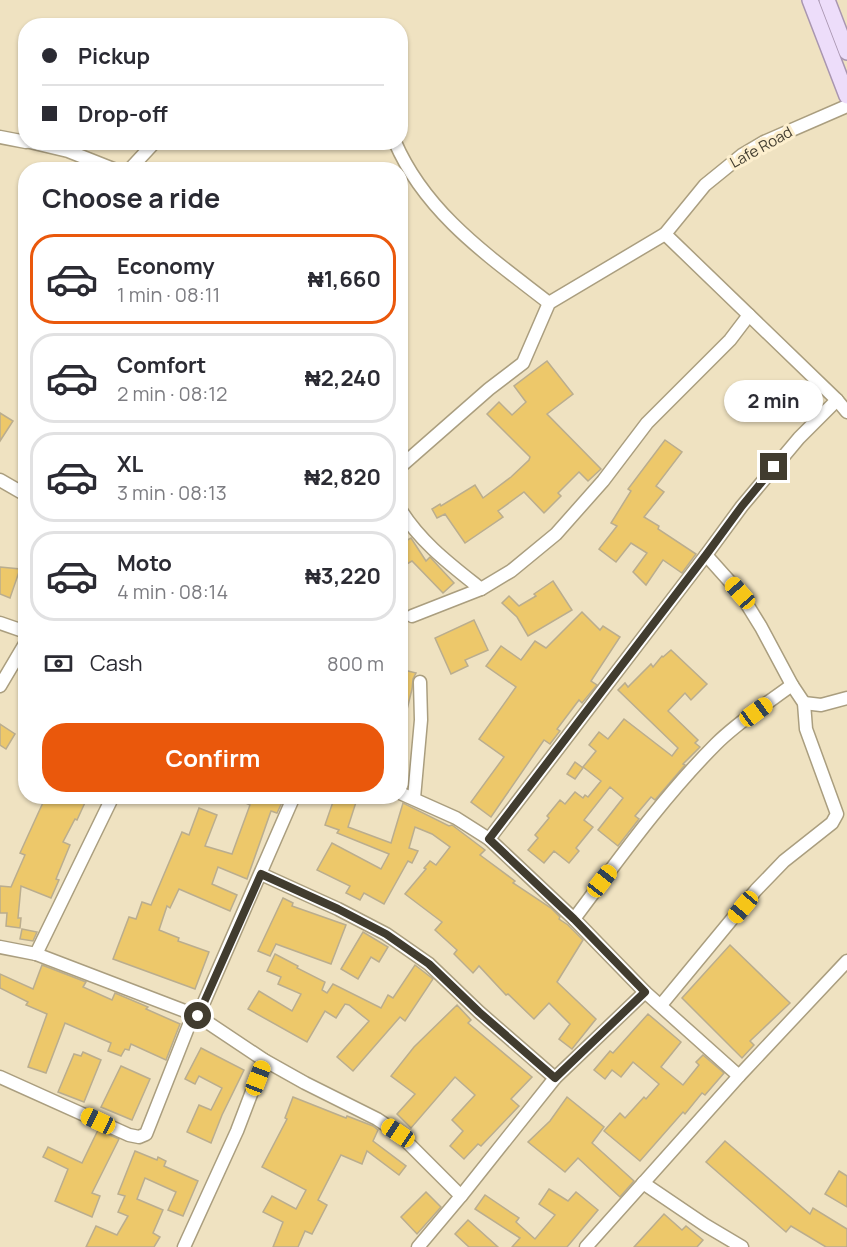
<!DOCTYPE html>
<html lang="en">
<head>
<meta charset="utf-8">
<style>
	:root { --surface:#fff; --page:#f7f7f7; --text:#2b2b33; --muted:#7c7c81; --line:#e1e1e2; --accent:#ea580c }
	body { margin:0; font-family:Manrope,sans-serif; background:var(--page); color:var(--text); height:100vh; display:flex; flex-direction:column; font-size:22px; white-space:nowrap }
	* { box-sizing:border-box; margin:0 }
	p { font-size:20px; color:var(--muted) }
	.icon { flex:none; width:33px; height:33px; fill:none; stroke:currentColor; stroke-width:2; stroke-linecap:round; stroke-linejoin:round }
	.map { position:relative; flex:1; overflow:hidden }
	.details { position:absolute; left:18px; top:162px; width:390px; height:642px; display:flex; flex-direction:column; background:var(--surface); border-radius:24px; box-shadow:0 2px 4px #0004 }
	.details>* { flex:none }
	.banner { position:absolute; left:18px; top:18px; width:390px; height:132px; border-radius:24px; box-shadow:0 2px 4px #0004; display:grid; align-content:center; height:132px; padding:0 24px; background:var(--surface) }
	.end { position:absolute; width:27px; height:27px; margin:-14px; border:8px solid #413c2f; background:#fff; box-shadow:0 0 0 3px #fff }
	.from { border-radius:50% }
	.bubble { position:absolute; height:42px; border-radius:21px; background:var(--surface); box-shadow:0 2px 4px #0004; font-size:20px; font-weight:700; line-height:42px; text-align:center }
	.car { position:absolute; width:18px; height:36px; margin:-18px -9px; border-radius:8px; box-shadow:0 0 4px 2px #0007; background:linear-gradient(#f5c518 24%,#345 0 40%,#f5c518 0 76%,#345 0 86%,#f5c518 0) }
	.banner b { display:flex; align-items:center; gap:21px; height:57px; font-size:22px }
	.banner b+b { border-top:2px solid var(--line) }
	.banner i { width:15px; height:15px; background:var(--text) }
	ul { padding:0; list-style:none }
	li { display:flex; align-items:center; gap:18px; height:90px; margin:0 12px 9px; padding:0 12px; border:3px solid var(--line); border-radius:24px }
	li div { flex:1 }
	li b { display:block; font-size:22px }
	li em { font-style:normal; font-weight:700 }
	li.selected { border-color:var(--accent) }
	li>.icon { width:54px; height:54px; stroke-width:1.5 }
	h2 { padding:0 24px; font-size:27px; line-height:72px }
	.pay { display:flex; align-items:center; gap:15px; height:66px; padding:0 24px; font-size:22px }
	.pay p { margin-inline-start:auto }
	.button { display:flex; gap:12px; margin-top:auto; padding:12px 24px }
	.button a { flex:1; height:69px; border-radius:24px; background:var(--accent); color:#fff; font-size:24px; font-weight:700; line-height:69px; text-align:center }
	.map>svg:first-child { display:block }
</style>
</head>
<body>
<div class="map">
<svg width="847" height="1247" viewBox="0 0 847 1247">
	<rect width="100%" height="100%" fill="#efe2c1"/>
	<g fill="#edc86a" stroke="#baad8e" stroke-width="1.5">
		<path d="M547,361L573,394L547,414L601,469L588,481L579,472L558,493L561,496L544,513L524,492L498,511L503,517L465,543L445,514L437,518L432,509L440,504L441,506L475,485L483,498L511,477L529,460L530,457L487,414L499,402L512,415L526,402L514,386Z"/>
		<path d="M0,413L13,421L0,441Z"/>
		<path d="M665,440L682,452L656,486L664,492L644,517L659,526L658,529L696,554L682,573L663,560L646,585L633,572L647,553L631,543L616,562L599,549L617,526L611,523L631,491L628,489Z"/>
		<path d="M411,538L426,561L430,557L454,583L443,593L412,561L400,568V544Z"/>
		<path d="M0,567L20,569L10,598L0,594Z"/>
		<path d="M553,581L572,610L528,636L517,617L502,603L509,596L519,606L536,596L534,594Z"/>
		<path d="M582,612L600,630L603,626L620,637L591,681L597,685L582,703L579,700L557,729L560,731L550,744L544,740L491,817L471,802L504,757L479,739L516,687L486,666L501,646L521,660L535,641L546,648Z"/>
		<path d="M474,620L488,650L465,660L468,666L451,674L435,638Z"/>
		<path d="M671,650L707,684L691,700L685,693L668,711L698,740L695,743L700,747L683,764L685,765L655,800L651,797L635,816L639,819L618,846L598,830L623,798L610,787L584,820L593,827L576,848L579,851L569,863L554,851L544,863L528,850L538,838L535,835L549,818L547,816L560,800L565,804L575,792L583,798L585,795L588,797L601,781L583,767L596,751L589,745L599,732L608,739L624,719L672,756L678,748L618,690L625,683L628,687L651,664L653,667L662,656L663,657Z"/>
		<path d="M400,669L416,673L413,679L412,689L404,722L400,721Z"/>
		<path d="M0,724L15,734L6,749L0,745Z"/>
		<path d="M575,762L583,768L575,779L567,774Z"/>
		<path d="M46,796H88L77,820L75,819L63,842L70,845L56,879L59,880L51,898L21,886L18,918H21L20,928L6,926L7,913H0V886L11,887L25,855L20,853Z"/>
		<path d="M231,796H285L277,813L271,811L247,879L218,867L212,884L237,895L230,911L179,889L170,908L167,906L159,930L179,938L178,941L209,952L195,989L113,959L129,917L136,919L142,902L151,905L182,832L189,835L199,808L217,815L205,846L232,854L250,805Z"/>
		<path d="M335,796H358L348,827L391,843L403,803L449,826L452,825L485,850L480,855L515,881L513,883L551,908L560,917L559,919L568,925L583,940L557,982L596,1019L572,1049L559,1039L570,1024L549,1003L534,1019L508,994L506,995L479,966L473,973L454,954L457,950L435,930L442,922L405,894L426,869L424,868L430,861L436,865L450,847L432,834L415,827L409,848L418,851L412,863L408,861L384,904L364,893L360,900L346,893L350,886L317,870L332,843L381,869L389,854L337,833L339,830L325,825Z"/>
		<path d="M283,898L293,903L292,906L346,925L331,964L276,944L270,956L258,951Z"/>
		<path d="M22,929L37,932L33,941L20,939Z"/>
		<path d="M363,932L388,947L379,962L371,957L358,979L341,969Z"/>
		<path d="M730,945L790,1003L750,1041L754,1045L742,1058L682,998Z"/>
		<path d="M275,954L298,966L297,968L325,982L322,990L327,993L333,984L381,1008L388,995L393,998L415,965L433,979L405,1021L400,1017L353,1071L337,1057L369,1021L349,1005L345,1004L336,1018L325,1011L307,1042L248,1009L259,991L292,1011L301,994L278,984L281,977L267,971Z"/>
		<path d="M42,965L86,982L83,987L112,1000L115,993L148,1007L146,1009L180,1024L166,1060L131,1044L129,1050L125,1049L121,1056L108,1051L111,1043L65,1023L46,1073L28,1067L47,1014L26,1005L28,1002L0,988V974L33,989Z"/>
		<path d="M457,1005L471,1020L468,1023L532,1077L511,1099L519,1106L481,1146L478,1144L464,1159L450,1146L463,1131L452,1120L475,1095L455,1077L411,1128L397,1114L415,1094L391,1076L414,1047Z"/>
		<path d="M648,1014L681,1042L661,1067L683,1085L699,1065L696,1062L703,1055L724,1073L705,1095L702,1093L685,1114L683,1112L640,1161L604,1131L620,1113L625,1118L644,1097L646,1099L659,1084L633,1062L621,1077L612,1070L605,1079L594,1070L610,1051L613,1053Z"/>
		<path d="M201,1048L244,1070L222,1115L211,1143L187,1132L199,1105L211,1110L222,1088L199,1076L195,1084L185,1079Z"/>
		<path d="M83,1052L101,1060L84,1102L58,1092L74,1054L81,1056Z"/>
		<path d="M121,1066L150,1079L132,1120L101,1107Z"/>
		<path d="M293,1097L346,1118L347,1116L373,1126L378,1130L373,1141L406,1166L399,1175L367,1151L362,1164L341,1155L318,1200L327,1205L312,1234L305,1231L298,1247H273L283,1222L263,1212L272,1196L296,1209L306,1190L262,1167L287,1119L285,1118Z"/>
		<path d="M567,1097L604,1127L592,1143L634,1181L620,1197L578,1158L565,1172L528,1142L550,1121Z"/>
		<path d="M98,1130L119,1139L92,1193L100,1196L92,1217L55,1201L68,1169L43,1157L48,1147L82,1163Z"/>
		<path d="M725,1141L810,1214L813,1208L847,1229V1247H826L791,1226L786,1232L706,1162Z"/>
		<path d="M135,1151L157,1160L158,1157L166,1161L164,1166L198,1181L183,1216L168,1210L176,1192L145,1178L137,1199L163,1210L153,1233L160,1237L154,1247H86L96,1226L117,1235L128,1216L118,1212L125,1196L118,1194Z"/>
		<path d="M839,1171L847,1176V1207L825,1194Z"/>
		<path d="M549,1189L568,1201L576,1192L598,1210L567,1247H512L520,1238L475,1209L485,1195L519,1218L516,1222L535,1239L555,1215L539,1204Z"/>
		<path d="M426,1192L441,1207L417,1234L401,1217Z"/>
		<path d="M664,1214L682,1230L686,1226L703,1240L697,1247H634Z"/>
		<path d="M468,1220L498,1247H469L455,1234Z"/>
	</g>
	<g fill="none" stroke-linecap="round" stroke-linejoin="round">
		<g stroke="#aa9e7f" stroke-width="15">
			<g id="minor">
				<path d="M0,137L26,142"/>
				<path d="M30,142L68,151L116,170"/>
				<path d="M395,142C426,214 490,257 549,303"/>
				<path d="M129,170L155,142"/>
				<path d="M665,234L837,400L847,412"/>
				<path d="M400,467L489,389L523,363L549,303L665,234L705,185L742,155L764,142L847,106"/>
				<path d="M0,480L26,495"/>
				<path d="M400,509C421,543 451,565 481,589"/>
				<path d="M412,616L481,589L511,571L556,534L603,481L647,423L730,340L749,315"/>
				<path d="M0,623L26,632"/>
				<path d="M0,686L26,642"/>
				<path d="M804,703L821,705L847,698"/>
				<path d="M400,793L456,818L489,839L574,919L645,992L739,1076"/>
				<path d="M414,798L421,720L420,682"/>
				<path d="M489,839L706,555L742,506L799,438L837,400"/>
				<path d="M261,874L338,909L386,934L429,964L479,1012L555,1078"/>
				<path d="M574,919C619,859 663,797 716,744C738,722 766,704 792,685"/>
				<path d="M0,947L36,954L198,1016L264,1060L305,1083L377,1119L398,1133L461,1196"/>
				<path d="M36,954L113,796"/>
				<path d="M661,1005L756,890L784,861L832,823L837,814L806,729L804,703L792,685L761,627L740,593L706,555"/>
				<path d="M0,1077L129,1135L139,1137L146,1134L189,1025L198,1016L294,796"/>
				<path d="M643,1183L705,1225L742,1247"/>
				<path d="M184,1247L237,1131L264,1060"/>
				<path d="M418,1247L461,1196L555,1078L645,992"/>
				<path d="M586,1247L739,1076L847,961"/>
			</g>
		</g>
		<g stroke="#a996b0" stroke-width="18">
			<g id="major">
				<path d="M810,0L847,96"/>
				<path d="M827,0L847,52"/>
			</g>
		</g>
		<use href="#minor" stroke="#fff" stroke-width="12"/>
		<use href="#major" stroke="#edddfa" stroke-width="15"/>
	</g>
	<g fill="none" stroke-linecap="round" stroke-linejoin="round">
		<path stroke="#413c2f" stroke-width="8" d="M198,1016L261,874L338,909L386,934L429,964L479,1012L555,1078L645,992L574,919L489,839L706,555L742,506L774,467"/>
	</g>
	<g text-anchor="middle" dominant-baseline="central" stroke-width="6" stroke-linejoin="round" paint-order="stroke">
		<g font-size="15" fill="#413c2f" stroke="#fdefce">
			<text transform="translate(761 147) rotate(-29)">Lafe Road</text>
		</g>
	</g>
</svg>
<i class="end from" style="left:198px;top:1016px"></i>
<i class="end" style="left:774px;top:467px"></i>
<div class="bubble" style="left:724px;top:380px;width:99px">2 min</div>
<i class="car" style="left:740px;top:593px;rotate:319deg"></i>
<i class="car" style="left:756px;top:712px;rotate:54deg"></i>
<i class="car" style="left:602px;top:881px;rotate:38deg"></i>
<i class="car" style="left:743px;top:907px;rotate:220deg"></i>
<i class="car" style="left:258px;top:1078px;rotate:21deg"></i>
<i class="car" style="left:98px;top:1121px;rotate:295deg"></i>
<i class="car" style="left:398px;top:1133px;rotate:304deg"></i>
<div class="banner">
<b><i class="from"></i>Pickup</b>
<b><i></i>Drop-off</b>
</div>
<section class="details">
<h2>Choose a ride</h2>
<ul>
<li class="selected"><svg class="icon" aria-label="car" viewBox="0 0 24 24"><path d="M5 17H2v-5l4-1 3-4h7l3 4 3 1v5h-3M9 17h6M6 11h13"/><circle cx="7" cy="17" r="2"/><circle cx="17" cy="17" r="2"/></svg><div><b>Economy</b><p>1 min · 08:11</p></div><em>₦1,660</em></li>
<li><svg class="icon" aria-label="car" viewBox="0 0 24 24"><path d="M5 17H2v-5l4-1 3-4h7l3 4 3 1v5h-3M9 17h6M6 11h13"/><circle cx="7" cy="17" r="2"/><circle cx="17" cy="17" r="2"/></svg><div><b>Comfort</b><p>2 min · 08:12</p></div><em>₦2,240</em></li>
<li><svg class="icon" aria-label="car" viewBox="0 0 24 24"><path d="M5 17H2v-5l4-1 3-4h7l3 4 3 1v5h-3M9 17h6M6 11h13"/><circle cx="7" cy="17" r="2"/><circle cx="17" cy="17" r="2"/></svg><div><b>XL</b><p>3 min · 08:13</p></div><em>₦2,820</em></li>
<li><svg class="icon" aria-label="car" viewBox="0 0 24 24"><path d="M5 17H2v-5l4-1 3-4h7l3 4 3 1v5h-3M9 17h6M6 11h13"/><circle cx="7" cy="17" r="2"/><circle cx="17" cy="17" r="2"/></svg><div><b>Moto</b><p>4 min · 08:14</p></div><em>₦3,220</em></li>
</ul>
<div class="pay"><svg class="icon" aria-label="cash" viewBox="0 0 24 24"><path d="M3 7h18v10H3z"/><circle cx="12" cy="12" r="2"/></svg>Cash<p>800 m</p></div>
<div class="button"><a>Confirm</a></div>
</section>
</div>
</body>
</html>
